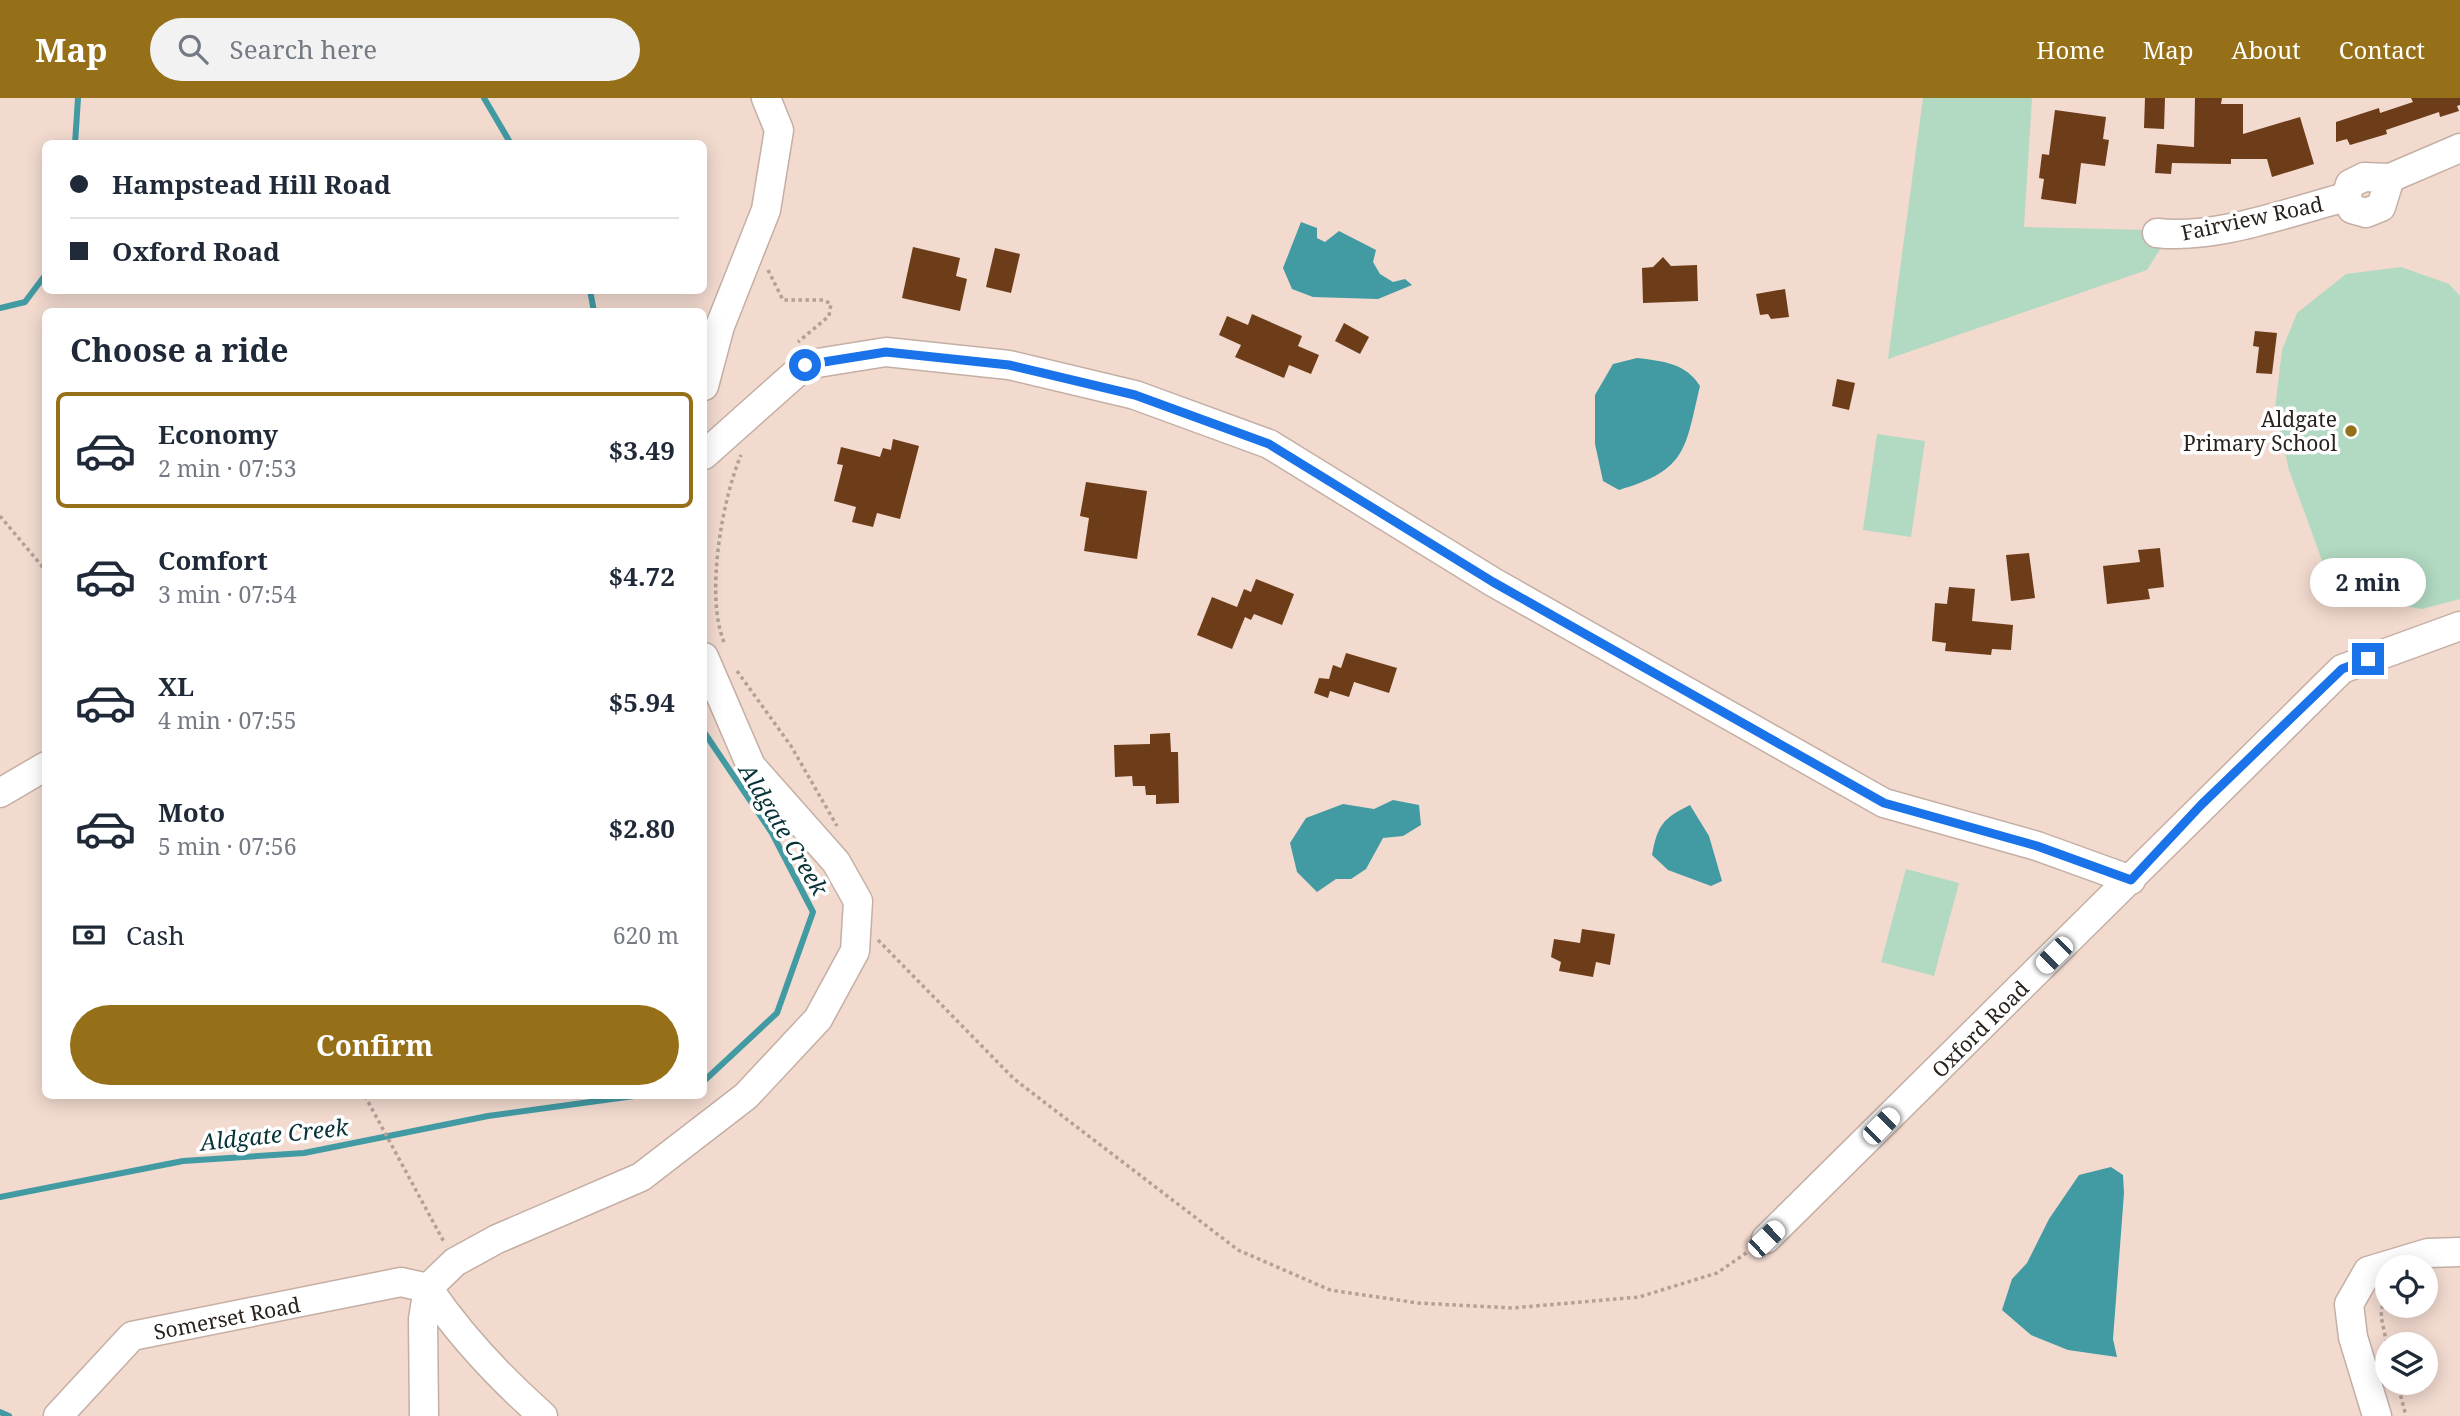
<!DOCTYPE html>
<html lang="en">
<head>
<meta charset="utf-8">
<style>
	:root { --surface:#fff; --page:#f2f2f3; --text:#1f2937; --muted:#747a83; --line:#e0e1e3; --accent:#967019 }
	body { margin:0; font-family:"Noto Serif",serif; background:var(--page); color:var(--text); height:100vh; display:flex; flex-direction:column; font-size:26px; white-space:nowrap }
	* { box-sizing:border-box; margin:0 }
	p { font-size:23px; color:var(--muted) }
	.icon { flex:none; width:38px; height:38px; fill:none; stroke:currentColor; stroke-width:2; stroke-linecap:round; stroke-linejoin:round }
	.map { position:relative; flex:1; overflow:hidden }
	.panel { position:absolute; left:42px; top:210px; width:665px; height:791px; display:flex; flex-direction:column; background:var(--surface); border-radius:10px; box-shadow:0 4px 18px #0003 }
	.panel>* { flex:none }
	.banner { position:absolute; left:42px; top:42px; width:665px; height:154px; border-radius:10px; box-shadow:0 4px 18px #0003; display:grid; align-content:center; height:154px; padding:0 28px; background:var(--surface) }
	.fabs { position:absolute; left:2375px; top:1157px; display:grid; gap:14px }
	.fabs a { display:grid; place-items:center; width:63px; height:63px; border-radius:50%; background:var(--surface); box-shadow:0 4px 18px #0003; font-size:35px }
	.end { position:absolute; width:32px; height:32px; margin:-16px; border:9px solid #1a73e8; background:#fff; box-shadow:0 0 0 4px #fff }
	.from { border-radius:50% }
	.bubble { position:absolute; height:49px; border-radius:24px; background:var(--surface); box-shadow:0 4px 18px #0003; font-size:23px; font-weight:700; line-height:49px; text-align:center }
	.car { position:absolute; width:21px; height:42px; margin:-21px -10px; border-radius:9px; box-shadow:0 0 5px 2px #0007; background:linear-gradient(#fff 24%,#345 0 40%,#fff 0 76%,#345 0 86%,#fff 0) }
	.banner b { display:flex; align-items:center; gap:24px; height:66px; font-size:26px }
	.banner b+b { border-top:2px solid var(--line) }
	.banner i { width:18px; height:18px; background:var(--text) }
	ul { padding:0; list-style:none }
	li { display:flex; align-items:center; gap:21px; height:116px; margin:0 14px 10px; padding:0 14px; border:4px solid transparent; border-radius:10px }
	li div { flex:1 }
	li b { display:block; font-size:26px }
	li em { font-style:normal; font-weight:700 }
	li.selected { border-color:var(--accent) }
	li>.icon { width:63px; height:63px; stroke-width:1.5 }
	h2 { padding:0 28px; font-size:32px; line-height:84px }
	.pay { display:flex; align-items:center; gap:18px; height:77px; padding:0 28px; font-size:26px }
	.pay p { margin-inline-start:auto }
	.primary-button { display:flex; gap:14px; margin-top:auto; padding:14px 28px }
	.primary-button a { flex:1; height:80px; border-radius:42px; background:var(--accent); color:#fff; font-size:28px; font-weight:700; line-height:80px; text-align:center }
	header { display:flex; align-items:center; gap:42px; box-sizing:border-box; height:98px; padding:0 35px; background:var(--accent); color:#fff }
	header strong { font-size:33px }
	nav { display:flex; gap:38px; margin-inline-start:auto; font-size:24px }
	.search { width:490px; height:63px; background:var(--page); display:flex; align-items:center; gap:18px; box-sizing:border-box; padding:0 24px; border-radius:38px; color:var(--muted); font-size:26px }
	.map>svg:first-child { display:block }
</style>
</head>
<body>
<header>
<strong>Map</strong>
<div class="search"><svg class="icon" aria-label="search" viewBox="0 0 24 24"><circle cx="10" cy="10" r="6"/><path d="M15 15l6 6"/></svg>Search here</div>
<nav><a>Home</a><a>Map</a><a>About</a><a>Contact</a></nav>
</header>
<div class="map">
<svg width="2460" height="1318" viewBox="0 0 2460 1318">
	<rect width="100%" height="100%" fill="#f2dacf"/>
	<g fill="#b2d9c1">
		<path d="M1923,0H2032L2024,129L2194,133L2166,142L2147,172L1888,261Z"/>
		<path d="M2401,169L2449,186L2460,198V501L2422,511L2376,503L2327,476L2289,372L2275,311L2282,252L2297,215L2346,176Z"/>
		<path d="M1877,336L1925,343L1911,439L1863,432Z"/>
		<path d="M1906,771L1959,785L1934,878L1881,864Z"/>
	</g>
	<g fill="#429aa3">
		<path d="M1301,124L1317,130V140L1325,144L1339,133L1376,152L1373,164L1380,176L1393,184L1405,181L1412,187L1378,201L1313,199L1292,191L1283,170Z"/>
		<path d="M1637,260C1662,263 1686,265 1700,288C1685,350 1688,372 1619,392L1603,383L1595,346V297L1613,266Z"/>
		<path d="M1393,702L1419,707L1421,727L1403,738L1383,740L1366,771L1351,781H1336L1317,794L1297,774L1290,745L1306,720L1343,706L1374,711Z"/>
		<path d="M1690,707L1709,738L1722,783L1711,788L1668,772L1652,757C1657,728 1663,720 1690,707Z"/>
		<path d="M2111,1069L2123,1077L2124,1095L2113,1241L2117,1259L2068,1252L2031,1237L2002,1212L2012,1181L2027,1165L2049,1121L2079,1077Z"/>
	</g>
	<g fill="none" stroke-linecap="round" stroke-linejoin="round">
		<g stroke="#429aa3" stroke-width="6">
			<path d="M484,0L511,46"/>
			<path d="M75,46L78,0"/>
			<path d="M590,192L594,214"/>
			<path d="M0,210L25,204L46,176"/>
			<path d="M704,634L772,735L813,814L777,915L704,983"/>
			<path d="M0,1099L183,1063L304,1055L488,1018L634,998"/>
			<path d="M0,1314L9,1318"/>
		</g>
	</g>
	<g fill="#6d3c18">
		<path d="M2145,0H2165L2164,31L2144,30Z"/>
		<path d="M2195,0H2222L2221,6H2243V36L2300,19L2314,66L2272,79L2267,61H2231V66L2172,65L2171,76L2155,75L2157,46L2194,49Z"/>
		<path d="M2411,0H2460V7L2457,8L2459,13L2440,19L2439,14L2386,32L2387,36L2350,47L2347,41L2336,44V24L2379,10L2380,15L2413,4Z"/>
		<path d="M2055,12L2106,19L2103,41L2109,42L2105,68L2081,65L2076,106L2041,101L2044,81L2039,80L2042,56L2049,57Z"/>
		<path d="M913,149L960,160L956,178L967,181L960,213L902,200Z"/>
		<path d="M995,150L1020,156L1011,195L986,189Z"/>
		<path d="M1663,159L1671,168L1697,167L1698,203L1643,205L1642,170L1653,169Z"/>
		<path d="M1785,191L1789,219L1771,221L1768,216L1760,217L1756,196Z"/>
		<path d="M1252,216L1302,238L1298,248L1319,257L1311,276L1289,267L1284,280L1235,259L1241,247L1219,237L1227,218L1248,227Z"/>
		<path d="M1344,225L1369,239L1360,256L1335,243Z"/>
		<path d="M2255,233L2277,235L2272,276L2256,275L2259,249L2253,248Z"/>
		<path d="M1837,281L1855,285L1849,312L1832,308Z"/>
		<path d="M893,341L919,348L900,421L877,415L873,429L852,424L856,409L834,403L843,367L837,366L841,349L880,359L883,350L891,352Z"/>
		<path d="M1086,384L1147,393L1137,461L1084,453L1089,420L1080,418Z"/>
		<path d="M2160,450L2164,489L2148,491L2150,501L2107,506L2103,468L2140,464L2138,452Z"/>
		<path d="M2029,455L2035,500L2011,503L2006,457Z"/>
		<path d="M1256,481L1294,496L1282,527L1254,516L1251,522L1245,519L1232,551L1197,537L1212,499L1237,509L1244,491L1251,494Z"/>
		<path d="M1949,489L1975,491L1972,523L2013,527L2011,552L1992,551L1991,557L1945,553L1946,545L1932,543L1935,505L1947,506Z"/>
		<path d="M1346,555L1397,570L1389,595L1354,584L1349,599L1330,593L1328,600L1314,595L1319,580L1329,581L1333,567L1341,570Z"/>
		<path d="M1170,635L1171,654H1178L1179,705L1156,706V697H1146L1145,688H1133L1132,678L1115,679L1114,647L1150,646V636Z"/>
		<path d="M1582,831L1615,836L1610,867L1596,864L1593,879L1559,873L1561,864L1551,859L1554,841L1580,845Z"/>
	</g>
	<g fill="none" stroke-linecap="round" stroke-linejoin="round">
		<g stroke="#c5afa4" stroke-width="31">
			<g id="minor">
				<path d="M2364,79L2390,80L2381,109L2366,115L2352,111L2346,99L2350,86Z"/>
				<path d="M2390,80L2460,50"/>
				<path d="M2157,135C2215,142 2289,114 2346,99"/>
				<path d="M704,288L720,228L766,112L779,32L766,0"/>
				<path d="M704,357L805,267L886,254L1009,267L1135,297L1269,346L1493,484L1884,705L2037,748L2131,782"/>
				<path d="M0,695L46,668"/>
				<path d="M1766,1141L2342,571L2460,528"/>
				<path d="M58,1318L132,1238L401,1184L428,1190C461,1239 499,1279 543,1318"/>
				<path d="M424,1318L423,1221L428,1190L455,1164L497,1141L641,1079L746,998L818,921L855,853L858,803L836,764L751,668L704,559"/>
				<path d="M2377,1318L2353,1239L2349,1206L2368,1173L2428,1155L2460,1154"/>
			</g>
		</g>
		<g stroke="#b3a097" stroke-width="3.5" stroke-dasharray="3.5 3.5" stroke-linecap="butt">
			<path d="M768,172L783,202H824L831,206L829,218L798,244"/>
			<path d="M0,418L46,473"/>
			<path d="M724,544C705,498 722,402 741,357"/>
			<path d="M737,573L791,648L837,728"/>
			<path d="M878,842L1014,981L1238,1152L1330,1192L1418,1205L1512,1210L1639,1199L1717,1175L1749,1153"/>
			<path d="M365,998L444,1144"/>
			<path d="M2387,1195L2384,1197L2381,1218L2387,1247"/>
			<path d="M2397,1284L2406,1318"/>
		</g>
		<use href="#minor" stroke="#fff" stroke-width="28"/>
	</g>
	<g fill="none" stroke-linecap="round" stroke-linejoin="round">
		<path stroke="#1a73e8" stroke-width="9" d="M805,267L886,254L1009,267L1135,297L1269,346L1493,484L1884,705L2037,748L2131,782L2201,707L2342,571L2368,561"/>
	</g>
	<circle fill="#967019" stroke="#fff" stroke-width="2.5" cx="2351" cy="333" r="7"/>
	<g text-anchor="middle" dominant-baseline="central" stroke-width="7" stroke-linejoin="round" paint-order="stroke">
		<g font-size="21" fill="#2a221d" stroke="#fff">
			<text transform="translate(2252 120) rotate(-12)">Fairview Road</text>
			<text transform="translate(1980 931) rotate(-45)">Oxford Road</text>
			<text transform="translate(227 1220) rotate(-11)">Somerset Road</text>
		</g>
		<g font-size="21" fill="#2a221d" stroke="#fff" text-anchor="end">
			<text x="2337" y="321">Aldgate<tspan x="2337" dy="24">Primary School</tspan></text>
		</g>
		<g font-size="23" font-style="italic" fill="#073237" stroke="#fff">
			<text transform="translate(784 731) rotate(59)">Aldgate Creek</text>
			<text transform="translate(274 1036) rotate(-6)">Aldgate Creek</text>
		</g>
	</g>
</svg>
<div class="fabs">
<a><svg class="icon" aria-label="locate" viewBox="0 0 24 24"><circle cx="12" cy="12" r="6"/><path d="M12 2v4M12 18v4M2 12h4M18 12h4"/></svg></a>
<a><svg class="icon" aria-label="layers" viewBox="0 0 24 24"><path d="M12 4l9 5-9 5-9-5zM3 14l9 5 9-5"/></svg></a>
</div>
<i class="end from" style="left:805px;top:267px"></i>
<i class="end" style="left:2368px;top:561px"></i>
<div class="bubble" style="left:2310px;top:460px;width:116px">2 min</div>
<i class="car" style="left:2054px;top:857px;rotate:225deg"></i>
<i class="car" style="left:1881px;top:1028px;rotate:45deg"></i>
<i class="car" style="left:1766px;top:1141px;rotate:46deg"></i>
<div class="banner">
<b><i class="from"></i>Hampstead Hill Road</b>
<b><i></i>Oxford Road</b>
</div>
<section class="panel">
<h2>Choose a ride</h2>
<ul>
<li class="selected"><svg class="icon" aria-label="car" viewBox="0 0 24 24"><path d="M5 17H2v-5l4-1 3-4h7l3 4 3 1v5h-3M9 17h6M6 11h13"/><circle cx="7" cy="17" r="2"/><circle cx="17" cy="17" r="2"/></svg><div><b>Economy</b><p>2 min · 07:53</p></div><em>$3.49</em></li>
<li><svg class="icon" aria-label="car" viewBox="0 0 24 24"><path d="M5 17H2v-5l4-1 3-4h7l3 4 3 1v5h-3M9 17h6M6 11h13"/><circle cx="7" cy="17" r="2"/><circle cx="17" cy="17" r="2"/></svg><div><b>Comfort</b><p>3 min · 07:54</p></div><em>$4.72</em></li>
<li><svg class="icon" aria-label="car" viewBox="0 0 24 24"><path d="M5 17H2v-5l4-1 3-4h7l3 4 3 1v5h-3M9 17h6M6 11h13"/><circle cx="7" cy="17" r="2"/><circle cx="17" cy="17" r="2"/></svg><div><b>XL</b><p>4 min · 07:55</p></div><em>$5.94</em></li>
<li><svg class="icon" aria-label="car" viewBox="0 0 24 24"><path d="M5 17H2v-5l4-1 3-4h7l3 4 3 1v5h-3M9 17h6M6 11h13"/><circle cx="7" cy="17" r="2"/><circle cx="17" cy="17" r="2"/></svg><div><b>Moto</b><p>5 min · 07:56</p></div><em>$2.80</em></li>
</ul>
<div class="pay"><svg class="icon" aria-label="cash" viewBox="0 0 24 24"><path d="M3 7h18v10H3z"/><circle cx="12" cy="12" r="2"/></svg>Cash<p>620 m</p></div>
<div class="primary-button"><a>Confirm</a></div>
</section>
</div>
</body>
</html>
